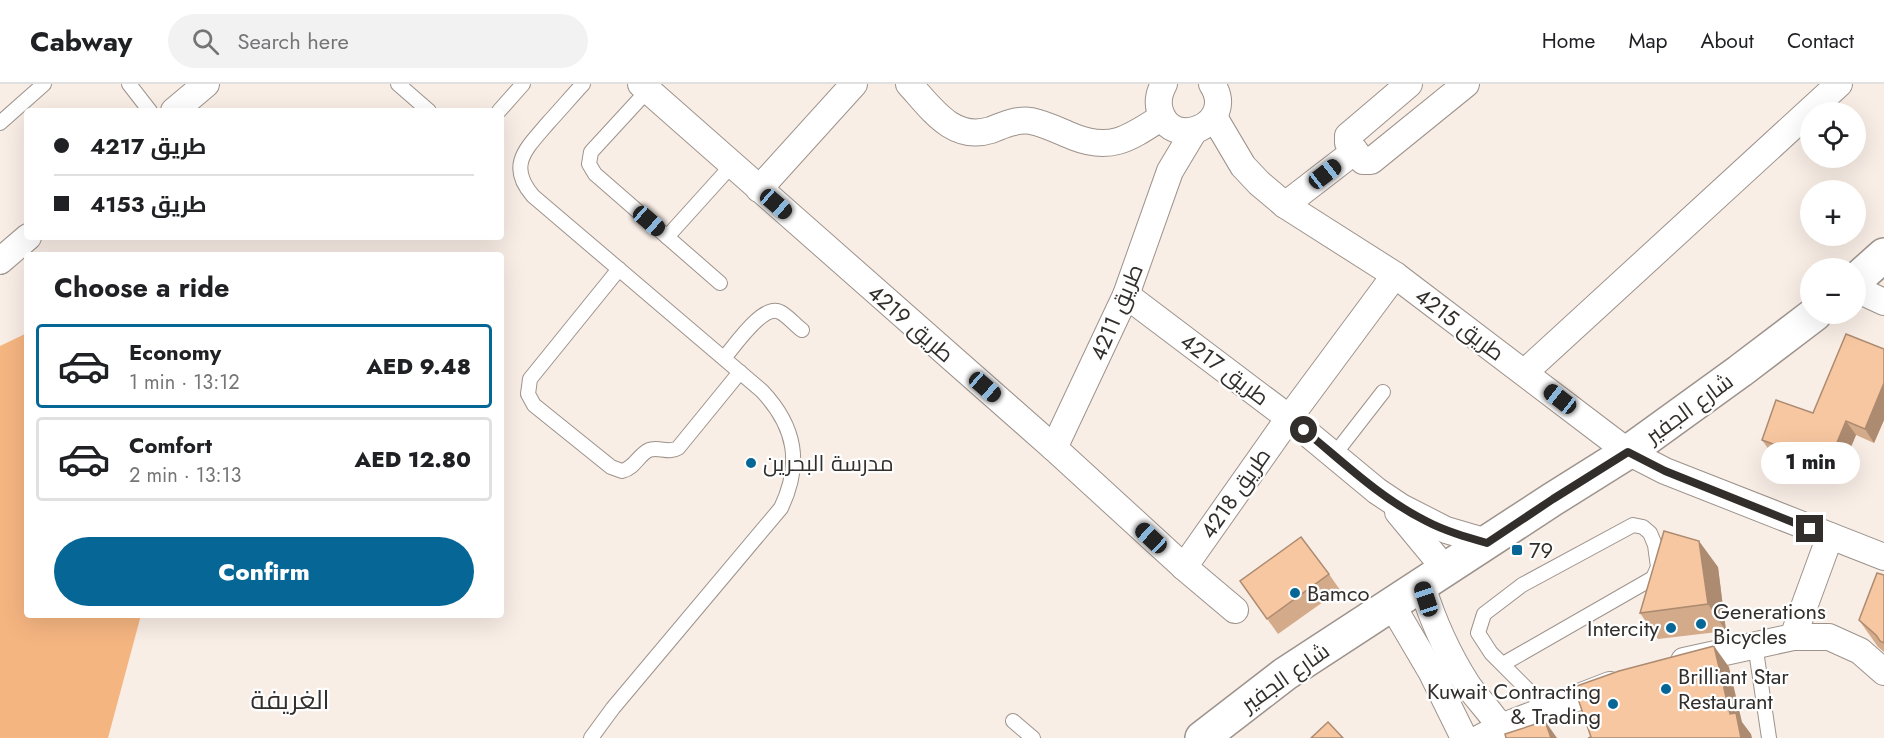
<!DOCTYPE html>
<html lang="en">
<head>
<meta charset="utf-8">
<style>
	:root { --surface:#fff; --page:#f2f2f2; --text:#202124; --muted:#757577; --line:#e0e0e0; --accent:#066695 }
	body { margin:0; font-family:Jost,Cairo,sans-serif; background:var(--page); color:var(--text); height:100vh; display:flex; flex-direction:column; font-size:22px; white-space:nowrap }
	* { box-sizing:border-box; margin:0 }
	p { font-size:20px; color:var(--muted) }
	.icon { flex:none; width:33px; height:33px; fill:none; stroke:currentColor; stroke-width:2; stroke-linecap:round; stroke-linejoin:round }
	.map { position:relative; flex:1; overflow:hidden }
	.side { position:absolute; left:24px; top:168px; width:480px; height:366px; display:flex; flex-direction:column; background:var(--surface); border-radius:6px; box-shadow:0 6px 24px #0002 }
	.side>* { flex:none }
	.top-card { position:absolute; left:24px; top:24px; width:480px; height:132px; border-radius:6px; box-shadow:0 6px 24px #0002; display:grid; align-content:center; height:132px; padding:0 30px; background:var(--surface) }
	.buttons { position:absolute; left:1800px; top:18px; display:grid; gap:12px }
	.buttons a { display:grid; place-items:center; width:66px; height:66px; border-radius:50%; background:var(--surface); box-shadow:0 6px 24px #0002; font-size:30px }
	.end { position:absolute; width:27px; height:27px; margin:-14px; border:8px solid #322e2b; background:#fff; box-shadow:0 0 0 3px #fff }
	.from { border-radius:50% }
	.bubble { position:absolute; height:42px; border-radius:21px; background:var(--surface); box-shadow:0 6px 24px #0002; font-size:20px; font-weight:800; line-height:42px; text-align:center }
	.car { position:absolute; width:18px; height:36px; margin:-18px -9px; border-radius:8px; box-shadow:0 0 4px 2px #0007; background:linear-gradient(#222 24%,#8ab4d8 0 40%,#222 0 76%,#8ab4d8 0 86%,#222 0) }
	.top-card b { display:flex; align-items:center; gap:21px; height:57px; font-size:22px }
	.top-card b+b { border-top:2px solid var(--line) }
	.top-card i { width:15px; height:15px; background:var(--text) }
	ul { padding:0; list-style:none }
	li { display:flex; align-items:center; gap:18px; height:84px; margin:0 12px 9px; padding:0 18px; border:3px solid var(--line); border-radius:6px }
	li div { flex:1 }
	li b { display:block; font-size:22px }
	li em { font-style:normal; font-weight:800 }
	li.active { border-color:var(--accent) }
	li>.icon { width:54px; height:54px; stroke-width:1.5 }
	h2 { padding:0 30px; font-size:27px; line-height:72px }
	.primary-button { display:flex; gap:12px; margin-top:auto; padding:12px 30px }
	.primary-button a { flex:1; height:69px; border-radius:36px; background:var(--accent); color:#fff; font-size:24px; font-weight:800; line-height:69px; text-align:center }
	header { display:flex; align-items:center; gap:36px; box-sizing:border-box; height:84px; padding:0 30px; background:var(--surface); border-bottom:2px solid var(--line) }
	header strong { font-size:28px }
	nav { display:flex; gap:33px; margin-inline-start:auto; font-size:21px }
	.search { width:420px; height:54px; background:var(--page); display:flex; align-items:center; gap:15px; box-sizing:border-box; padding:0 21px; border-radius:33px; color:var(--muted); font-size:22px }
	.map>svg:first-child { display:block }
</style>
</head>
<body>
<header>
<strong>Cabway</strong>
<div class="search"><svg class="icon" aria-label="search" viewBox="0 0 24 24"><circle cx="10" cy="10" r="6"/><path d="M15 15l6 6"/></svg>Search here</div>
<nav><a>Home</a><a>Map</a><a>About</a><a>Contact</a></nav>
</header>
<div class="map">
<svg width="1884" height="654" viewBox="0 0 1884 654">
	<rect width="100%" height="100%" fill="#f9eee6"/>
	<path fill="#f5b581" d="M27,249V531H141L108,654H0V262Z"/>
	<g fill="none" stroke-linecap="round" stroke-linejoin="round">
		<g stroke="#9d938c" stroke-width="16">
			<g id="lane">
				<path d="M129,0L150,27"/>
				<path d="M398,0L429,27"/>
				<path d="M583,0C571,13 560,26 548,39C527,64 506,81 533,112L762,307C796,343 802,380 781,424L613,624L591,654"/>
				<path d="M648,6L591,68L589,80L595,90L720,199"/>
				<path d="M499,27L523,0"/>
				<path d="M0,39L44,0"/>
				<path d="M667,153L732,81"/>
				<path d="M619,185L530,295L528,310L534,321L611,383L622,387C635,384 638,371 649,366C659,362 668,370 678,364L740,288"/>
				<path d="M724,274C734,263 763,219 780,228C788,232 795,241 802,246"/>
				<path d="M1334,371L1383,308"/>
				<path d="M1755,560L1769,654"/>
				<path d="M1503,580L1653,494L1658,483L1655,461L1650,449L1643,443L1633,441L1522,501L1484,530L1478,549L1491,569L1547,625"/>
				<path d="M1013,637L1033,654"/>
			</g>
		</g>
		<g stroke="#9d938c" stroke-width="28">
			<g id="street">
				<path d="M641,0L1054,364L1184,483L1235,526"/>
				<path d="M909,0C932,25 953,58 991,46C1003,41 1017,35 1031,37C1046,40 1059,47 1074,53C1112,68 1131,53 1162,33"/>
				<path d="M1164,0C1159,9 1157,17 1160,27C1172,68 1238,40 1212,0"/>
				<path d="M1409,0L1348,52V59L1363,77H1371L1466,0"/>
				<path d="M174,27L206,0"/>
				<path d="M1214,33L1243,82L1259,99L1285,121L1395,191L1628,368L1665,387L1884,473"/>
				<path d="M759,105L854,0"/>
				<path d="M1285,121L1355,67"/>
				<path d="M0,177L28,153"/>
				<path d="M1856,205L1884,218"/>
				<path d="M1126,211L1289,334L1377,407L1401,423L1446,446L1487,458"/>
				<path d="M1525,288L1839,0"/>
				<path d="M1054,364L1126,211L1170,87L1194,47"/>
				<path d="M1398,428L1446,486"/>
				<path d="M1184,483L1289,334L1395,191"/>
				<path d="M1422,502C1433,537 1447,569 1467,600C1479,618 1498,634 1505,654"/>
				<path d="M1392,521L1432,589L1464,654"/>
				<path d="M1793,553L1830,452"/>
				<path d="M1684,577L1793,553H1829L1860,567L1884,588"/>
				<path d="M1480,654L1501,643L1610,601"/>
			</g>
		</g>
		<g stroke="#9d938c" stroke-width="36">
			<g id="secondary">
				<path d="M1856,196L1884,171"/>
				<path d="M1202,654L1285,590L1553,415L1628,368L1740,287L1815,230"/>
			</g>
		</g>
		<use href="#lane" stroke="#fff" stroke-width="14"/>
		<use href="#street" stroke="#fff" stroke-width="26"/>
		<use href="#secondary" stroke="#fff" stroke-width="33"/>
	</g>
	<g fill="#d4ab8a">
		<path d="M1884,265V336L1874,359L1856,351L1838,394L1772,370L1762,356L1813,329Z"/>
		<path d="M1718,483L1726,547L1658,555L1640,529Z"/>
		<path d="M1329,490L1340,506L1278,550L1240,497Z"/>
		<path d="M1884,491V568L1878,563L1859,536Z"/>
	</g>
	<g fill="#ad8b71">
		<path d="M1884,299V336L1874,359L1865,345Z"/>
		<path d="M1846,337L1856,351L1838,394L1828,380Z"/>
		<path d="M1699,457L1718,483L1726,547L1708,520Z"/>
		<path d="M1714,562L1729,583L1742,638L1751,650L1752,654H1740L1730,630Z"/>
		<path d="M1545,637L1557,654H1551Z"/>
	</g>
	<g fill="#f7c7a1" stroke="#ad8b71" stroke-width="1.5">
		<path d="M1846,250L1884,265V299L1865,345L1846,337L1828,380L1762,356L1776,316L1813,329Z"/>
		<path d="M1664,447L1699,457L1708,520L1640,529Z"/>
		<path d="M1301,453L1329,490L1267,535L1240,497Z"/>
		<path d="M1877,489L1884,491V559L1880,557L1876,551L1859,536Z"/>
		<path d="M1714,562L1730,630L1736,629L1741,654H1588L1591,653L1574,603L1619,587Z"/>
		<path d="M1545,637L1551,654H1506L1505,650Z"/>
		<path d="M1328,638L1343,654H1311Z"/>
	</g>
	<g fill="none" stroke-linecap="round" stroke-linejoin="round">
		<path stroke="#322e2b" stroke-width="8" d="M1304,346C1343,378 1380,414 1426,437C1445,447 1466,453 1487,459L1553,415L1628,368L1665,387L1810,445"/>
	</g>
	<g fill="#066695" stroke="#fefefe" stroke-width="2">
		<circle cx="751" cy="379" r="6"/>
		<rect x="1511" y="460" width="12" height="12" rx="3"/>
		<circle cx="1295" cy="509" r="6"/>
		<circle cx="1701" cy="540" r="6"/>
		<circle cx="1671" cy="544" r="6"/>
		<circle cx="1666" cy="605" r="6"/>
		<circle cx="1613" cy="620" r="6"/>
	</g>
	<g text-anchor="middle" dominant-baseline="central" stroke-width="4.5" stroke-linejoin="round" paint-order="stroke">
		<g font-size="22" fill="#322e2b" stroke="#fefefe">
			<text transform="translate(1116 228) rotate(-67)">طريق 4211</text>
			<text transform="translate(911 239) rotate(41)">طريق 4219</text>
			<text transform="translate(1460 240) rotate(37)">طريق 4215</text>
			<text transform="translate(1225 285) rotate(37)">طريق 4217</text>
			<text transform="translate(1689 324) rotate(-36)">شارع الجفير</text>
			<text transform="translate(1235 409) rotate(-55)">طريق 4218</text>
			<text transform="translate(1285 593) rotate(-35)">شارع الجفير</text>
		</g>
		<g font-size="22" fill="#322e2b" stroke="#fefefe" text-anchor="start">
			<text x="763" y="379">مدرسة البحرين</text>
			<text x="1529" y="466">79</text>
			<text x="1307" y="509">Bamco</text>
			<text x="1713" y="527">Generations<tspan x="1713" dy="25">Bicycles</tspan></text>
			<text x="1659" y="544" text-anchor="end">Intercity</text>
			<text x="1678" y="592">Brilliant Star<tspan x="1678" dy="25">Restaurant</tspan></text>
			<text x="1601" y="607" text-anchor="end">Kuwait Contracting<tspan x="1601" dy="25">&amp; Trading</tspan></text>
		</g>
		<g font-size="26" fill="#322e2b" stroke="#fefefe">
			<text x="290" y="616">الغريفة</text>
		</g>
	</g>
</svg>
<div class="buttons">
<a><svg class="icon" aria-label="locate" viewBox="0 0 24 24"><circle cx="12" cy="12" r="6"/><path d="M12 2v4M12 18v4M2 12h4M18 12h4"/></svg></a>
<a>+</a>
<a>−</a>
</div>
<i class="end from" style="left:1304px;top:346px"></i>
<i class="end" style="left:1810px;top:445px"></i>
<div class="bubble" style="left:1761px;top:358px;width:99px">1 min</div>
<i class="car" style="left:1325px;top:90px;rotate:52deg"></i>
<i class="car" style="left:776px;top:120px;rotate:131deg"></i>
<i class="car" style="left:649px;top:137px;rotate:131deg"></i>
<i class="car" style="left:985px;top:303px;rotate:131deg"></i>
<i class="car" style="left:1560px;top:315px;rotate:308deg"></i>
<i class="car" style="left:1151px;top:454px;rotate:313deg"></i>
<i class="car" style="left:1426px;top:515px;rotate:342deg"></i>
<div class="top-card">
<b><i class="from"></i>طريق 4217</b>
<b><i></i>طريق 4153</b>
</div>
<section class="side">
<h2>Choose a ride</h2>
<ul>
<li class="active"><svg class="icon" aria-label="car" viewBox="0 0 24 24"><path d="M5 17H2v-5l4-1 3-4h7l3 4 3 1v5h-3M9 17h6M6 11h13"/><circle cx="7" cy="17" r="2"/><circle cx="17" cy="17" r="2"/></svg><div><b>Economy</b><p>1 min · 13:12</p></div><em>AED 9.48</em></li>
<li><svg class="icon" aria-label="car" viewBox="0 0 24 24"><path d="M5 17H2v-5l4-1 3-4h7l3 4 3 1v5h-3M9 17h6M6 11h13"/><circle cx="7" cy="17" r="2"/><circle cx="17" cy="17" r="2"/></svg><div><b>Comfort</b><p>2 min · 13:13</p></div><em>AED 12.80</em></li>
</ul>
<div class="primary-button"><a>Confirm</a></div>
</section>
</div>
</body>
</html>
